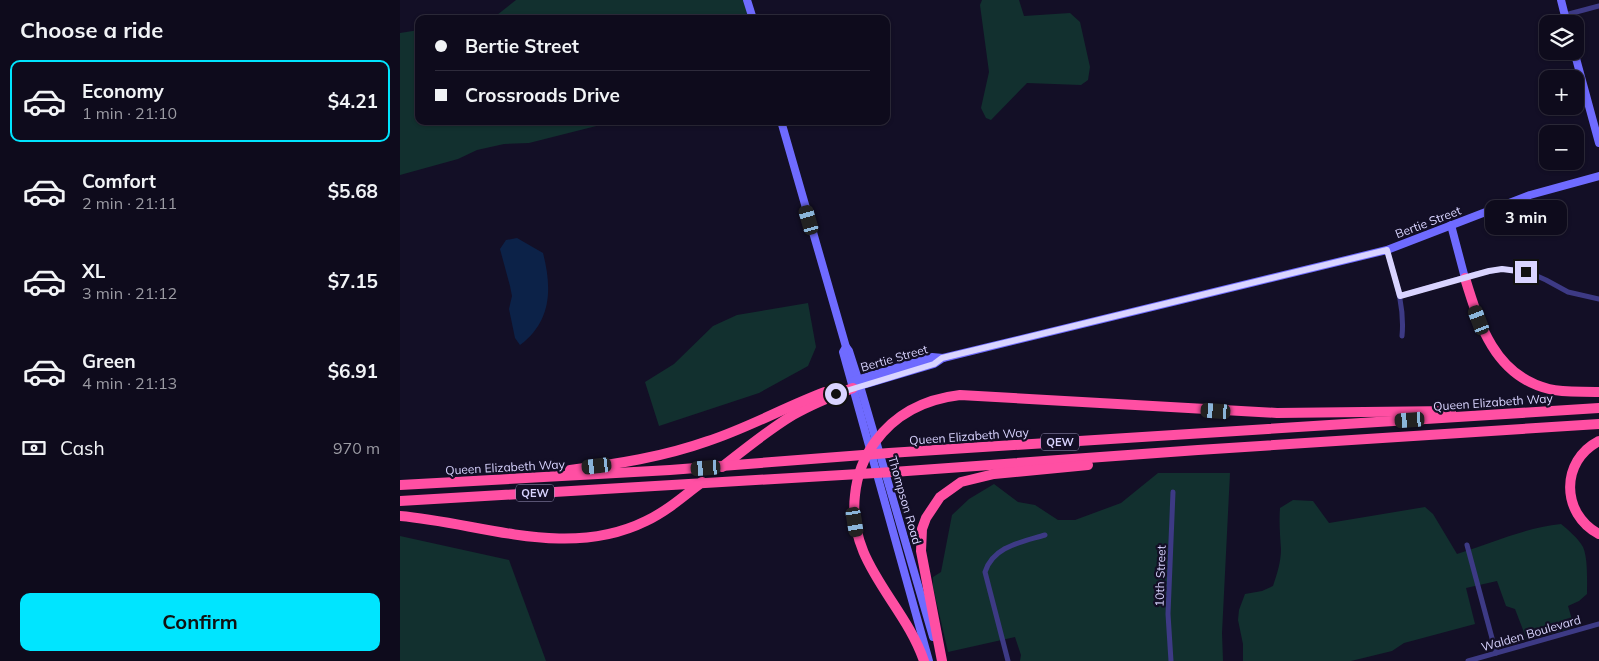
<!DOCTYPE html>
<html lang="en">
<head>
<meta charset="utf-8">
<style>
	:root { --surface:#0e0b1c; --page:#171425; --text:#f1f3f6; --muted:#9b9ba3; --line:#2e2b3b; --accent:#00e5ff }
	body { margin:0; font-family:Mulish,sans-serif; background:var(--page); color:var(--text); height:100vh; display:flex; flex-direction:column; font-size:19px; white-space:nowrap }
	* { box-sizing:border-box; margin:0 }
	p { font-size:16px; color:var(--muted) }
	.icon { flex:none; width:28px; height:28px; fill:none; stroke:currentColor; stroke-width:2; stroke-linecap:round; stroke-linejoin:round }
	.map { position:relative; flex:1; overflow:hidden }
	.details { display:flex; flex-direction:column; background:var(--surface); width:400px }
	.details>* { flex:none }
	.top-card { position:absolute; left:15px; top:15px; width:475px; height:110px; border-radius:10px; box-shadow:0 1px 4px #0004,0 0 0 1px var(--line); display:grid; align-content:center; height:110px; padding:0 20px; background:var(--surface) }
	.controls { position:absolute; left:1139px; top:15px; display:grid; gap:10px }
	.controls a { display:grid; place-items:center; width:45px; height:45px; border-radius:10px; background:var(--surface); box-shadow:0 1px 4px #0004,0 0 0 1px var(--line); font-size:25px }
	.end { position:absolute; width:22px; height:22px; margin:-11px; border:6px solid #d9d4ff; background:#111; box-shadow:0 0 0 2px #111 }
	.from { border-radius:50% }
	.bubble { position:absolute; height:35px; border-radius:10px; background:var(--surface); box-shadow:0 1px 4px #0004,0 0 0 1px var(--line); font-size:16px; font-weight:700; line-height:35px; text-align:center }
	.car { position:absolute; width:15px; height:30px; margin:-15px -8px; border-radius:6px; box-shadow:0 0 4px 1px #0007; background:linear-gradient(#222 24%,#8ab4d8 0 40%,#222 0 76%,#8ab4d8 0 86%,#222 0) }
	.top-card b { display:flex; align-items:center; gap:18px; height:48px; font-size:19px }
	.top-card b+b { border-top:1px solid var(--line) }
	.top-card i { width:12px; height:12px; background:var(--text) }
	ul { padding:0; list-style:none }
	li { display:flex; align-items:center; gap:15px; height:82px; margin:0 10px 8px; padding:0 10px; border:2px solid transparent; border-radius:10px }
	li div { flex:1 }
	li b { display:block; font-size:19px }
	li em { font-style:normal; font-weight:700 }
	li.selected { border-color:var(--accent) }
	li>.icon { width:45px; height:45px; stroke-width:1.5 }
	h2 { padding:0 20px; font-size:22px; line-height:60px }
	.pay { display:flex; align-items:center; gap:12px; height:55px; padding:0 20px; font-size:19px }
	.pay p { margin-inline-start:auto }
	.button { display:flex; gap:10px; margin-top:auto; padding:10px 20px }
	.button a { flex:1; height:58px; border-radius:10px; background:var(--accent); color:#111; font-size:20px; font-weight:700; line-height:58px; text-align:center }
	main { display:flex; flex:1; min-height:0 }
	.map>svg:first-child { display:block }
</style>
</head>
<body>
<main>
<section class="details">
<h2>Choose a ride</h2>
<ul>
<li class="selected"><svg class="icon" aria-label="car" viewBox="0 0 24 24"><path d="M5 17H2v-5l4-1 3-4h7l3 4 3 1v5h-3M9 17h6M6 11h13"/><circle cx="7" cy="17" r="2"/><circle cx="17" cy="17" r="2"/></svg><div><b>Economy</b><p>1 min · 21:10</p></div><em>$4.21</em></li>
<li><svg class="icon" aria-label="car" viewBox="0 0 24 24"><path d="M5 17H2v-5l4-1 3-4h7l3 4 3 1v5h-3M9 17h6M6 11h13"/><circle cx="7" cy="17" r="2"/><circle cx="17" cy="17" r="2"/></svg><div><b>Comfort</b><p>2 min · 21:11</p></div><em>$5.68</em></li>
<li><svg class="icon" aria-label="car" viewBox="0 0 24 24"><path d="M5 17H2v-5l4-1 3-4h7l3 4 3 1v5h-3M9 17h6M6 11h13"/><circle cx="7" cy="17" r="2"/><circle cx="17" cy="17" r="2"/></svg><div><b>XL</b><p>3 min · 21:12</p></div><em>$7.15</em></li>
<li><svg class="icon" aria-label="car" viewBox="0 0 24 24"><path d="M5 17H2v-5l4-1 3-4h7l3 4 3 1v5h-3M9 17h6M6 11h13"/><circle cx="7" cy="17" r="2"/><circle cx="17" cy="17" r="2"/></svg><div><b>Green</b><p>4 min · 21:13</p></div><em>$6.91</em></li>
</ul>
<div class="pay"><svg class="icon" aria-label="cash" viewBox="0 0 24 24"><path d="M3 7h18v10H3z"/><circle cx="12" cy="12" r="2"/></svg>Cash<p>970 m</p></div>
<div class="button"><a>Confirm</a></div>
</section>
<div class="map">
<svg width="1199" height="661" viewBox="0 0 1199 661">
	<rect width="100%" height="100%" fill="#130f26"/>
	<g fill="#12302f">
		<path d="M116,0H344L349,19H92Z"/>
		<path d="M582,0H619L624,16L670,13L680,22L690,67L688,80L681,85L627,83L591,120L586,118L581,108L589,72L580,5Z"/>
		<path d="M19,30V121H216L129,143L104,144L77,150L58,159L0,175V33Z"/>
		<path d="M408,303L416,347L408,366L359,393L259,426L245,382L274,364L313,326L337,315Z"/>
		<path d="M758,473H830L822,633L823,661H620L621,655L615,637L548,652L533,587V577L541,572L552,515L569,499L594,484L618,502L635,505L658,520H675L721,503Z"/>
		<path d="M893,500L913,501L929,523L1025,507L1033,514L1057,554C1092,543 1124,528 1161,524C1168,530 1178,538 1183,547C1188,558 1187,581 1187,594L1179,601L1168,606L1173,623L1170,629L1127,640L1115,609L1106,606L1097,581L1066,588L1075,624L1004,643L992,651L951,661H843V644L838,620L839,610L845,594L862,591L873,586C877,574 881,562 881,549C880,535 879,522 880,508Z"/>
		<path d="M0,536L109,560L146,661H0Z"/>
	</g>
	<path fill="#0c2248" d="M117,238L143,253C152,288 152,321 120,345L115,338L109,309L112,296L110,286L100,249L106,240Z"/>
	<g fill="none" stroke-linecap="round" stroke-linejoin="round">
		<g stroke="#3d3a85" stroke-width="5">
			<path d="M1165,15L1199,6"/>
			<path d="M987,250C995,278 1005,306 1002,336"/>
			<path d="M1000,296L1076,274L1102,269L1126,271L1146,280L1168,292L1199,299"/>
			<path d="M1067,545L1096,653"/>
			<path d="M608,661L585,572C593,546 622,542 645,535"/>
			<path d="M771,661L768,614L773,492"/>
			<path d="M1068,661L1199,624"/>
		</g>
		<g stroke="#6f6bff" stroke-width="8">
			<path d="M347,0L353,19"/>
			<path d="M1161,0L1167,24"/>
			<path d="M1174,51L1199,143"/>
			<path d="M381,121L446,347L449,351L458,379L533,637"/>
			<path d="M1051,225L1065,278"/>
			<path d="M446,347L443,352L529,661"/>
			<path d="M453,381L532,357L543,358"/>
			<path d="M453,388L534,364L543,358L987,250L1130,195L1199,176"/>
		</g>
		<g stroke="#ff4fa3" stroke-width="10">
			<path d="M1065,278C1079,324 1095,376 1149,389C1164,393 1183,391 1199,392"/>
			<path d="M1199,441C1160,461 1161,514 1199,534"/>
			<path d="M322,467C345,449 368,430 393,415C412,404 432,396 453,388"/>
			<path d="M170,470C217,464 263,457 308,441C348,428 385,407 425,392"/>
			<path d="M0,485L270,470L489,453L1199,408"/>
			<path d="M0,501L493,472L798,450L1199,424"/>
			<path d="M0,516C82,523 167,560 246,521C267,511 284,496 302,482"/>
			<path d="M524,661C504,602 447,563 455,495C457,475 464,457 475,442C496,413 526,399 560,395L877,413L1051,411"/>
			<path d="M542,661L521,551L522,529L526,518L540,497L561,482L594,474L688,465"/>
		</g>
	</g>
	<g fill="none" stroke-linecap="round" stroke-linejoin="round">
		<path stroke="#d9d4ff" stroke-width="6" d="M436,394L534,364L542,358L987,250L1000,296L1089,271L1102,269L1126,272"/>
	</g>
	<g text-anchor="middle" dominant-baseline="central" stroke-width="4.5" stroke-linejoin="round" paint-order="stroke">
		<g fill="#130f26" stroke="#9e99be" stroke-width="1">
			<rect x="641" y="433.5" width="38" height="17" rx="4"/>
			<rect x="116" y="484.5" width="38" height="17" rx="4"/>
		</g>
		<g font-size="11" font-weight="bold" fill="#d9d4ff">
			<text x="660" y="442">QEW</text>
			<text x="135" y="493">QEW</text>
		</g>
		<g font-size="12" fill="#d9d4ff" stroke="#130f26">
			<text transform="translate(1028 222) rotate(-21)">Bertie Street</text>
			<text transform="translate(494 358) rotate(-16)">Bertie Street</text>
			<text transform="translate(1093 402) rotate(-4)">Queen Elizabeth Way</text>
			<text transform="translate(569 436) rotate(-4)">Queen Elizabeth Way</text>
			<text transform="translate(105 467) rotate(-3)">Queen Elizabeth Way</text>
			<text transform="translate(505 500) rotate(74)">Thompson Road</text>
			<text transform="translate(760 576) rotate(-88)">10th Street</text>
			<text transform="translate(1131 633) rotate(-16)">Walden Boulevard</text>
		</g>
	</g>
</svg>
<div class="controls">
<a><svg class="icon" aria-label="layers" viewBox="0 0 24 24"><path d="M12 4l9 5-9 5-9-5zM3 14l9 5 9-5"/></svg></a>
<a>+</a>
<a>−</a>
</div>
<i class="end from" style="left:436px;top:394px"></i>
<i class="end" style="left:1126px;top:272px"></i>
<div class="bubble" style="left:1085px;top:200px;width:82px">3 min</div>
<i class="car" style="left:409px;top:220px;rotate:344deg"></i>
<i class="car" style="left:1079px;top:320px;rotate:339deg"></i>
<i class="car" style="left:816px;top:411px;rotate:274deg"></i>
<i class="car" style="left:1010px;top:420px;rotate:266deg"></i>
<i class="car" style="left:197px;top:466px;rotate:263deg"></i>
<i class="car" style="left:306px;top:468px;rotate:266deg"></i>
<i class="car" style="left:455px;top:522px;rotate:171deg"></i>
<div class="top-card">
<b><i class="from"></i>Bertie Street</b>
<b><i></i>Crossroads Drive</b>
</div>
</div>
</main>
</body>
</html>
